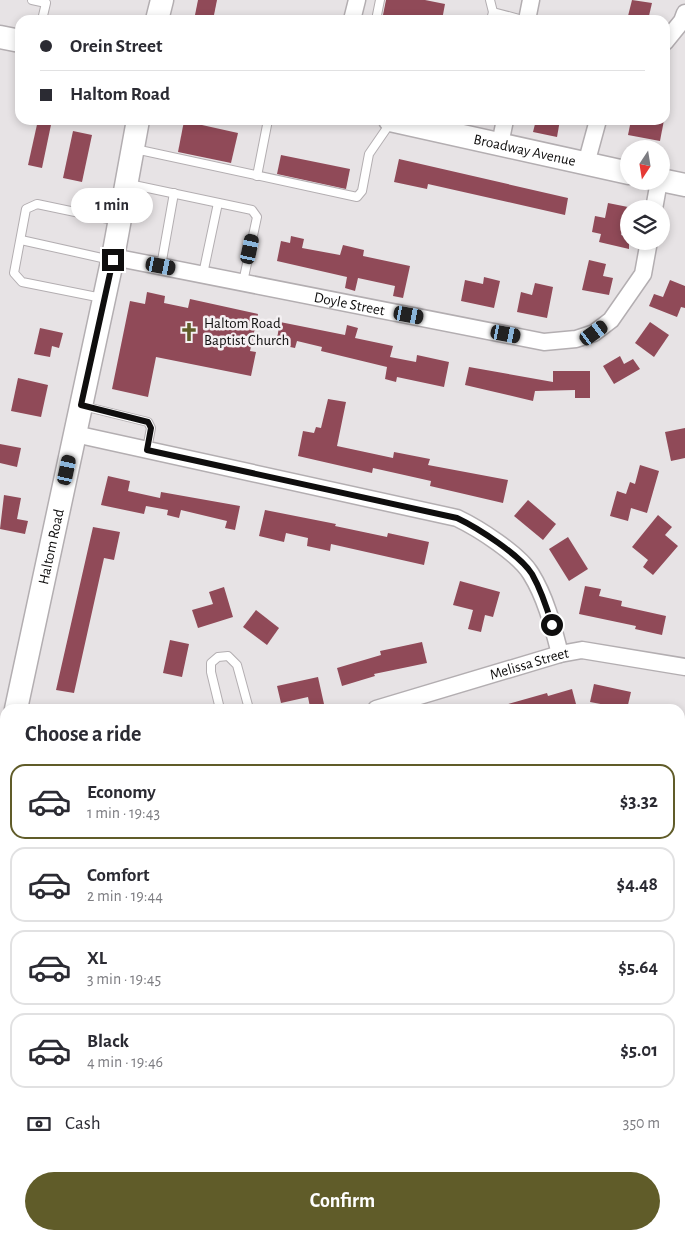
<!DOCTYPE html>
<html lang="en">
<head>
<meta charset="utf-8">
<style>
	:root { --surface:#fff; --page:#f7f7f7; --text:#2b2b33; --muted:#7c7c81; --line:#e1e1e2; --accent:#605c29 }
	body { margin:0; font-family:"Alegreya Sans",sans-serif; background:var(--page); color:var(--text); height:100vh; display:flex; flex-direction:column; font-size:19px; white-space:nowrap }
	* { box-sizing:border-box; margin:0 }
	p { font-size:16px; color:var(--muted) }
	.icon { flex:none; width:28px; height:28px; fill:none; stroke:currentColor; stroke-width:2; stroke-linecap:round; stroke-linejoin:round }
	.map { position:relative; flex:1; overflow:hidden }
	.details { position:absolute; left:0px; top:704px; width:685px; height:536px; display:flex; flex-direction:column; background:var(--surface); border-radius:15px 15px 0 0; box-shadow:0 2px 8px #0003 }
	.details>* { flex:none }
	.hud { position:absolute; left:15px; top:15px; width:655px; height:110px; border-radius:15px; box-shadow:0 2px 8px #0003; display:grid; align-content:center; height:110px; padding:0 25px; background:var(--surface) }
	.needle { width:32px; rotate:192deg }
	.fabs { position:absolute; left:620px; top:140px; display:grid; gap:10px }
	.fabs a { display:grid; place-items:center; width:50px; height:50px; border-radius:50%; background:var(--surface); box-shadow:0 2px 8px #0003; font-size:25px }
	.end { position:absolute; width:22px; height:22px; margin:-11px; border:6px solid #0f0e0e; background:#fff; box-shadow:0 0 0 2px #fff }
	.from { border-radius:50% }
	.bubble { position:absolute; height:35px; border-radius:18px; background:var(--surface); box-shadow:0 2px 8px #0003; font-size:16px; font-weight:600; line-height:35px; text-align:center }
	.car { position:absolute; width:15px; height:30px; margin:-15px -8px; border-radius:6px; box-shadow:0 0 4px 1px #0007; background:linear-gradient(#222 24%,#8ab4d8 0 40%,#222 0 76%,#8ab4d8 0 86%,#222 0) }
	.hud b { display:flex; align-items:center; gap:18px; height:48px; font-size:19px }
	.hud b+b { border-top:1px solid var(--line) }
	.hud i { width:12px; height:12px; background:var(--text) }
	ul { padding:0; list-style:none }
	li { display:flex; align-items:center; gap:15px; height:75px; margin:0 10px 8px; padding:0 15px; border:2px solid var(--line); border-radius:15px }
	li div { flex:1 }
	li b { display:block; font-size:19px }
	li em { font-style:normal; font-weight:600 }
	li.on { border-color:var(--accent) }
	li>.icon { width:45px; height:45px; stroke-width:1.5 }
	h2 { padding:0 25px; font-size:22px; line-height:60px }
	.pay { display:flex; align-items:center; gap:12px; height:55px; padding:0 25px; font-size:19px }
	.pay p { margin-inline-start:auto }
	.primary-button { display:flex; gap:10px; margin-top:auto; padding:10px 25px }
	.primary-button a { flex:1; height:58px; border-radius:30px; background:var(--accent); color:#fff; font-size:20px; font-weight:600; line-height:58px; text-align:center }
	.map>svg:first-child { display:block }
</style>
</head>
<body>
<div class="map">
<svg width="685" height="1239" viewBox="0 0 685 1239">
	<rect width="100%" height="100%" fill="#e7e3e5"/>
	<g fill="#904a58">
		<path d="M198,0H217L213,20H194Z"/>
		<path d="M386,0H425L445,4L442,20H382Z"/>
		<path d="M632,0L652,3L648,20H627Z"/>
		<path d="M38,120H52L42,168L28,165Z"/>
		<path d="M536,120H560L557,137L533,132Z"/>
		<path d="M631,120H664L660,141L628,135Z"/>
		<path d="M184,121L238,133L231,163L178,152Z"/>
		<path d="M73,131L92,135L82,182L63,178Z"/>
		<path d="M281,155L350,169L346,189L277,174Z"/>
		<path d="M399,159L568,198L565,215L428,184L427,189L394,182Z"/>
		<path d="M608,203L628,207L621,235L629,237V249L599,242L601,234L592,232L595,216L605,218Z"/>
		<path d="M291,236L304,239L302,248L340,255L343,245L364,250L363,256L410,266L403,298L393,296L395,286L358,278L355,291L345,288L347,277L277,261L281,241L290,243Z"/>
		<path d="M589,260L606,264L603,276L613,278L609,295L582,290Z"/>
		<path d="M484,277L500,281L494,308L461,301L465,280L483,284Z"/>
		<path d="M670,280L685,286V308L681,307L677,317L649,306L654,294L663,297Z"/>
		<path d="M535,283L553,287L547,318L517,312L521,292L532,295Z"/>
		<path d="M147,292L165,296L164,303L188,308L190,299L258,314L250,351L256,352L251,376L156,357L148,397L112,389L130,301L145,304Z"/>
		<path d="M280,322L345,335L347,325L358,328L355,338L393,346L390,357L416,362L417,355L449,362L444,387L397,377L396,382L385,379L387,367L321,351L322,347L297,341L295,348L276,344Z"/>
		<path d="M650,322L669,335L654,357L635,343Z"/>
		<path d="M40,328L63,333L59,348L52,346L50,357L34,354Z"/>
		<path d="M620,356L624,364L633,359L640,369L614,384L603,366Z"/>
		<path d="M469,367L553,382V371H590V398H575V390L535,391L533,401L465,385Z"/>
		<path d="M18,378L48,385L41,417L11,411Z"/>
		<path d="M328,399L346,402L337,446L393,458L394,452L430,459L428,465L508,480L503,503L430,486L431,481L373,468L372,473L298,456L303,431L314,433L316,427L321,428Z"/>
		<path d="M685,428V458L671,461L665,432Z"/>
		<path d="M0,444L21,448L17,467L0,463Z"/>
		<path d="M640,465L659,471L647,513L631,508L628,521L610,516L617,491L626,494L630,482L635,484Z"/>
		<path d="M108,476L130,481L128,491L160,498L161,492L240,506L235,530L225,528L227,521L181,510L179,518L167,515L168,510L146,506L144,514L101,505Z"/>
		<path d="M4,495L21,498L17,519L28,521L25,534L0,529Z"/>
		<path d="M528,500L556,524L543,540L514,516Z"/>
		<path d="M265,510L336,524L335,526L387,537L388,533L429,542L424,565L331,544L330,551L307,546L308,538L286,533L284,542L259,536Z"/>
		<path d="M658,515L672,527L665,535L678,546L653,575L643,567L648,560L632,547Z"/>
		<path d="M93,527L120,532L114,560L104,558L74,693L56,690Z"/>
		<path d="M568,537L588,569L569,581L549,549Z"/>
		<path d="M460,581L500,592L493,617L485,615L481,632L468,629L473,610L453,605Z"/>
		<path d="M585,586L601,589L599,596L622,601L621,606L666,616L662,635L635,629L636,626L579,614Z"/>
		<path d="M224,587L233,617L198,628L192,610L213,604L209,592Z"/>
		<path d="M256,610L279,628L267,645L243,627Z"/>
		<path d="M170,640L189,644L182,677L163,673Z"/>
		<path d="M422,642L427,663L374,674L375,676L342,686L337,668L381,655L380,651Z"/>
		<path d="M318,677L324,704L310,707L308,697L281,703L277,686Z"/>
		<path d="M594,684L631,692L627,709L590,702Z"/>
		<path d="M572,689L576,704L559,709H501V706L547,693L548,696Z"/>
	</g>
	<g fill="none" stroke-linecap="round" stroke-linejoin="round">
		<g stroke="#b3aeb1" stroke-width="10">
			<g id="lane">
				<path d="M32,0L46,3L42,20"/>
				<path d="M490,0L493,12L491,20"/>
				<path d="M493,12L523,20"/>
				<path d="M376,20L380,0"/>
				<path d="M135,149L357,197L362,191L369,154L391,122"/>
				<path d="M257,176L268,120"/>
				<path d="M129,184L252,210L257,217L243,282"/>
				<path d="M21,240L111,260"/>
				<path d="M161,266L174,193"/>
				<path d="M203,274L218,203"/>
				<path d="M102,298L22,282L14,273L26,209L37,204L118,221"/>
				<path d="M83,406L148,422L151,428L147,449"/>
				<path d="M220,709L211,672V663L218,657L228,656L237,665L249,709"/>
			</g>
		</g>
		<g stroke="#b3aeb1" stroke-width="19">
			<g id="street">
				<path d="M352,20L357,0"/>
				<path d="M527,20L531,0"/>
				<path d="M665,42L682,21L685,13"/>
				<path d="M500,144L505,120"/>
				<path d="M586,164L598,120"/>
				<path d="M654,209L659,181"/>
				<path id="s1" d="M113,257L544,342L576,339L594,333L611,320L643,274L649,241"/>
				<path d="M75,434L457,518C478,528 519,554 531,574C546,598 553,627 560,654"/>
				<path id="s2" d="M376,709L560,654L582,650L685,667"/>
				<path d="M680,867L685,868"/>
				<path d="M0,953L5,954"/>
				<path d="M680,969L685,946"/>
				<path d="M680,1011L685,1012"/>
				<path d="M128,1235L129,1239"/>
				<path d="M341,1235L344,1239"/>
				<path d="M620,1239L621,1235"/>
			</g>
		</g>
		<g stroke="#b3aeb1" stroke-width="25">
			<g id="secondary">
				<path d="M157,20L162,0"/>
				<path d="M0,37L20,41"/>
				<path id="s3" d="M390,120L629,173"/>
				<path d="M661,180L685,185"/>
				<path id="s4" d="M16,709L113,257L138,120"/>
				<path d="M0,781L5,758"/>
			</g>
		</g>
		<use href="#lane" stroke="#fff" stroke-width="8"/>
		<use href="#street" stroke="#fff" stroke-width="16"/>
		<use href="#secondary" stroke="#fff" stroke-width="22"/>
	</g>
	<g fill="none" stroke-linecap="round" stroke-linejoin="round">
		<path stroke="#0f0e0e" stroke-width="6" d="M113,260L81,405L148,422L151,428L147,450L457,518C478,528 520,555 532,574C541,590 547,608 552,625"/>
	</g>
	<defs>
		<g id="church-bare" transform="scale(1.5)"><path d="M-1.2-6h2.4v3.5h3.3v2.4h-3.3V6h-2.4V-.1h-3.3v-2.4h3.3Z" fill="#605c29" stroke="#f4f0f2" stroke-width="2.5" paint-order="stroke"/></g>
	</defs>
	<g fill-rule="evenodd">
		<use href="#church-bare" x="189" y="332"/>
	</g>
	<g text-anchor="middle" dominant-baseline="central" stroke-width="5" stroke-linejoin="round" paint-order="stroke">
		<g font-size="15" fill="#0f0e0e" stroke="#f4f0f2">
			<text stroke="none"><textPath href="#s3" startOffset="138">Broadway Avenue</textPath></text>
			<text stroke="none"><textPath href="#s1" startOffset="241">Doyle Street</textPath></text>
			<text stroke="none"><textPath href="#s4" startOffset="166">Haltom Road</textPath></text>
			<text stroke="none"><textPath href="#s2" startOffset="160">Melissa Street</textPath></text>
		</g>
		<g font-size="15" fill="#0f0e0e" stroke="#f4f0f2" text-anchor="start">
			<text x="204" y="323">Haltom Road<tspan x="204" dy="17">Baptist Church</tspan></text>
		</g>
	</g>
</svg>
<div class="fabs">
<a><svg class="needle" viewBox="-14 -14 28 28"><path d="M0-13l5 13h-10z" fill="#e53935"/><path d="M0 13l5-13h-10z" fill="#7c7c81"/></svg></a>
<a><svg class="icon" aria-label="layers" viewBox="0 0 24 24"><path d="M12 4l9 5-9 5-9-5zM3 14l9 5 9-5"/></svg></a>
</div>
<i class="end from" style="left:552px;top:625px"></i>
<i class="end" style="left:113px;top:260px"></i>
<div class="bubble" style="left:71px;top:188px;width:82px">1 min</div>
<i class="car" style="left:250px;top:249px;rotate:12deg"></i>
<i class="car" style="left:161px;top:266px;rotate:101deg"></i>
<i class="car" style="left:409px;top:315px;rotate:101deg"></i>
<i class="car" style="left:594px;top:333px;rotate:54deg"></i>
<i class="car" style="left:506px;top:334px;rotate:101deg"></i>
<i class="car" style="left:67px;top:470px;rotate:12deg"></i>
<div class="hud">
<b><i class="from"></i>Orein Street</b>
<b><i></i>Haltom Road</b>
</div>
<section class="details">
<h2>Choose a ride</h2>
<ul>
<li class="on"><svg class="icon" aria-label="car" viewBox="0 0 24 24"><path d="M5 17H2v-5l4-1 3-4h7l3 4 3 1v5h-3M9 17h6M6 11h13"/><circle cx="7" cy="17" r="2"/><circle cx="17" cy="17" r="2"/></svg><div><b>Economy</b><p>1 min · 19:43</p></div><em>$3.32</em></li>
<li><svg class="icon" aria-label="car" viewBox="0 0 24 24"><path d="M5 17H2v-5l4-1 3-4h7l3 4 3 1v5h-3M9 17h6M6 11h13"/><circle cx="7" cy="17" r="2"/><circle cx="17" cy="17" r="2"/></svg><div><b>Comfort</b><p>2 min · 19:44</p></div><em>$4.48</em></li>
<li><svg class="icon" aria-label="car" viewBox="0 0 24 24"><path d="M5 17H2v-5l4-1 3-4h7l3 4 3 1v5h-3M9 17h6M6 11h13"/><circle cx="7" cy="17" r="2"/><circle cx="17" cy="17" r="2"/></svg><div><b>XL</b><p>3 min · 19:45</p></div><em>$5.64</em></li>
<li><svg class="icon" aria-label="car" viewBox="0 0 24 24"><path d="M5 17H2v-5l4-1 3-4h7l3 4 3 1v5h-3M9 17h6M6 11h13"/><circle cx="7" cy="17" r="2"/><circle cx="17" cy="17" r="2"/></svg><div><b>Black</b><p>4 min · 19:46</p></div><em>$5.01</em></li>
</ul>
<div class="pay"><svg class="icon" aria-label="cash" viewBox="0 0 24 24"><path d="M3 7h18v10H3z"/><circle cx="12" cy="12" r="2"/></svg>Cash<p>350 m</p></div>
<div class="primary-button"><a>Confirm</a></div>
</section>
</div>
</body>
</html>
